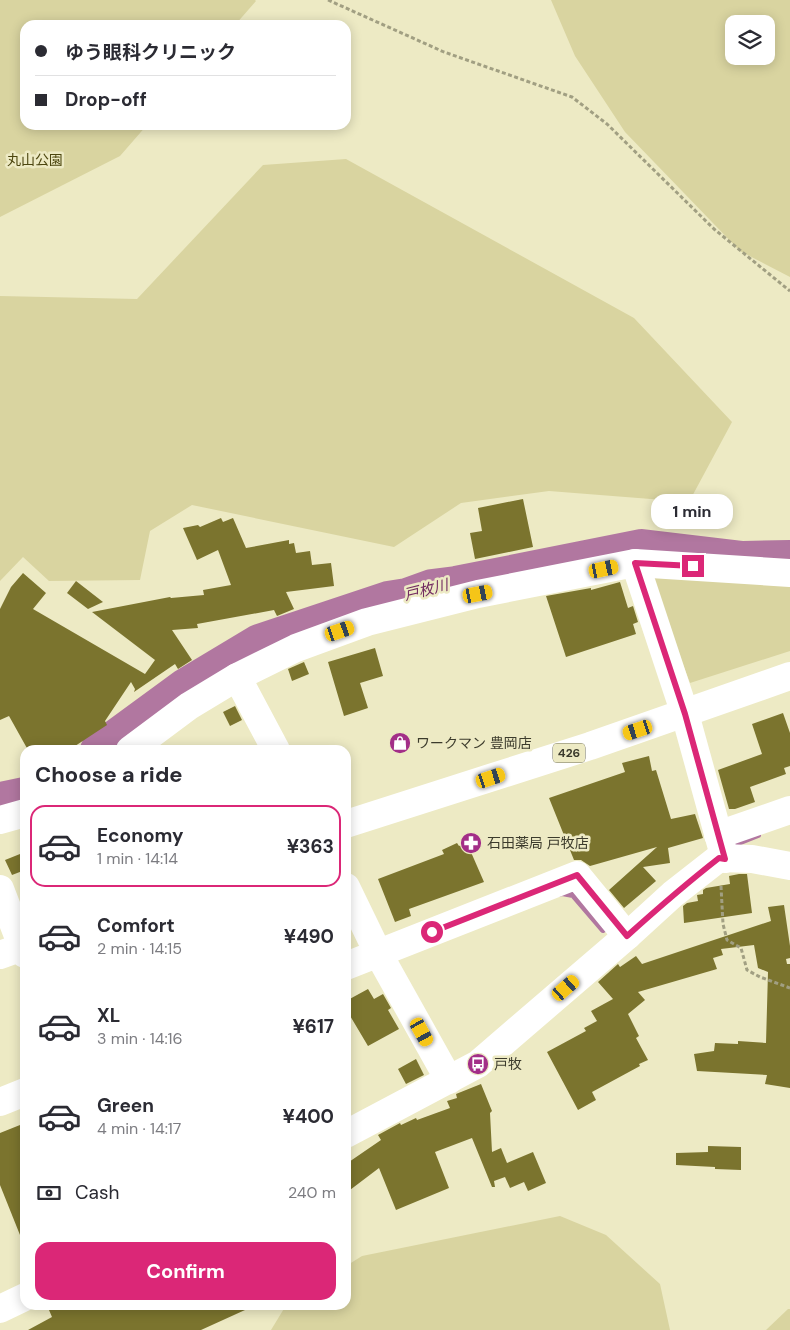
<!DOCTYPE html>
<html lang="en">
<head>
<meta charset="utf-8">
<style>
	:root { --surface:#fff; --page:#f2f2f3; --text:#2b2b33; --muted:#7c7c81; --line:#e1e1e2; --accent:#db2777 }
	body { margin:0; font-family:"DM Sans","Noto Sans JP",sans-serif; background:var(--page); color:var(--text); height:100vh; display:flex; flex-direction:column; font-size:19px; white-space:nowrap }
	* { box-sizing:border-box; margin:0 }
	p { font-size:16px; color:var(--muted) }
	.icon { flex:none; width:28px; height:28px; fill:none; stroke:currentColor; stroke-width:2; stroke-linecap:round; stroke-linejoin:round }
	.map { position:relative; flex:1; overflow:hidden }
	.drawer { position:absolute; left:20px; top:745px; width:331px; height:565px; display:flex; flex-direction:column; background:var(--surface); border-radius:15px; box-shadow:0 2px 12px #0003 }
	.drawer>* { flex:none }
	.guide { position:absolute; left:20px; top:20px; width:331px; height:110px; border-radius:15px; box-shadow:0 2px 12px #0003; display:grid; align-content:center; height:110px; padding:0 15px; background:var(--surface) }
	.buttons { position:absolute; left:725px; top:15px; display:grid; gap:10px }
	.buttons a { display:grid; place-items:center; width:50px; height:50px; border-radius:10px; background:var(--surface); box-shadow:0 2px 12px #0003; font-size:25px }
	.end { position:absolute; width:22px; height:22px; margin:-11px; border:6px solid #db2777; background:#fff; box-shadow:0 0 0 2px #fff }
	.from { border-radius:50% }
	.bubble { position:absolute; height:35px; border-radius:15px; background:var(--surface); box-shadow:0 2px 12px #0003; font-size:16px; font-weight:700; line-height:35px; text-align:center }
	.car { position:absolute; width:15px; height:30px; margin:-15px -8px; border-radius:6px; box-shadow:0 0 4px 1px #0007; background:linear-gradient(#f5c518 24%,#345 0 40%,#f5c518 0 76%,#345 0 86%,#f5c518 0) }
	.guide b { display:flex; align-items:center; gap:18px; height:48px; font-size:19px }
	.guide b+b { border-top:1px solid var(--line) }
	.guide i { width:12px; height:12px; background:var(--text) }
	ul { padding:0; list-style:none }
	li { display:flex; align-items:center; gap:15px; height:82px; margin:0 10px 8px; padding:0 5px; border:2px solid transparent; border-radius:15px }
	li div { flex:1 }
	li b { display:block; font-size:19px }
	li em { font-style:normal; font-weight:700 }
	li.on { border-color:var(--accent) }
	li>.icon { width:45px; height:45px; stroke-width:1.5 }
	h2 { padding:0 15px; font-size:22px; line-height:60px }
	.pay { display:flex; align-items:center; gap:12px; height:55px; padding:0 15px; font-size:19px }
	.pay p { margin-inline-start:auto }
	.primary-button { display:flex; gap:10px; margin-top:auto; padding:10px 15px }
	.primary-button a { flex:1; height:58px; border-radius:15px; background:var(--accent); color:#fff; font-size:20px; font-weight:700; line-height:58px; text-align:center }
	.map>svg:first-child { display:block }
</style>
</head>
<body>
<div class="map">
<svg width="790" height="1330" viewBox="0 0 790 1330">
	<rect width="100%" height="100%" fill="#edeac4"/>
	<g fill="#d9d4a0" fill-rule="evenodd">
		<path d="M0,0H255L256,1L235,25H25V125H147L120,156L0,217Z"/>
		<path d="M551,0H790V277L740,251L625,132L575,56ZM734,24H766V56H734Z"/>
		<path d="M346,159L634,318L732,422L689,502L549,491L461,503L394,547L192,505L150,531L140,580L49,581L23,557L0,581V296L137,299L263,165Z"/>
		<path d="M648,574L790,582V651L690,683Z"/>
		<path d="M560,1216L606,1235L660,1284L670,1330H271L285,1307L288,1305H346V1266L362,1256Z"/>
		<path d="M788,1309H790V1330H766Z"/>
	</g>
	<g fill="none" stroke-linecap="round" stroke-linejoin="round">
		<g stroke="#b177a0" stroke-width="6">
			<path d="M728,847L758,835"/>
			<path d="M559,894L562,893L573,895L603,930L611,925"/>
		</g>
		<g stroke="#b177a0" stroke-width="36">
			<path d="M98,750L184,687L259,642L388,599L407,596L432,587L456,584L642,547L743,559L790,558"/>
			<path d="M0,800L25,795"/>
		</g>
	</g>
	<g fill="#7b742e">
		<path d="M523,499L533,547L475,559L470,533L482,531L478,508Z"/>
		<path d="M221,518L223,522L233,518L246,548L289,540V544L294,543L296,553L310,551L312,565L331,563L334,586L286,592L294,609L277,616L274,610L197,624L198,628L172,630L192,660L178,669L175,664L134,692L135,689L131,682L105,721L107,725L69,750H28L9,716L0,720V609L11,587L23,573L46,593L33,609L145,674L155,660L92,612L170,597L171,598L204,595L203,590L231,585L218,550L197,560L183,528L198,525L200,527Z"/>
		<path d="M76,581L103,602L88,609L67,593Z"/>
		<path d="M620,582L628,608L633,606L638,622L633,624L636,634L566,657L546,596L591,588V590Z"/>
		<path d="M375,648L383,676L360,683L368,708L344,716L328,662Z"/>
		<path d="M304,662L309,674L292,681L288,669Z"/>
		<path d="M235,706L242,720L230,726L223,712Z"/>
		<path d="M783,713L790,733V766L784,768L786,774L750,787L755,802L735,809H729L718,770L762,754L752,724Z"/>
		<path d="M649,756L652,771L656,770L671,819L695,814L703,838L668,848L670,863L643,867L656,881L624,908L609,890L657,847L590,866L581,860H574L549,798L625,772L622,763Z"/>
		<path d="M457,843L459,846L467,843L484,882L409,909L411,916L395,922L378,879L444,854L442,850Z"/>
		<path d="M25,852V870L12,875L5,860Z"/>
		<path d="M739,874H747L752,913L684,923L683,906L687,903L698,901L697,895L703,894V890L706,888L730,884L729,876Z"/>
		<path d="M784,905L790,946V958L786,959L787,964H790V1088L765,1084L767,1075L697,1071L694,1054L714,1051L715,1043L738,1044V1041L766,1043L768,972L758,968L754,945L721,949L723,955L713,958L717,969L638,992L645,1000L628,1014L639,1036L636,1038L648,1060L639,1064L640,1066L592,1092L596,1100L578,1110L547,1052L586,1031L584,1028L597,1021L591,1011L613,999L598,982L618,964L620,967L636,956L642,964L771,921L768,907Z"/>
		<path d="M368,989L374,999L383,994L391,1008L388,1010L399,1029L368,1046L346,1009V1001Z"/>
		<path d="M416,1059L424,1075L406,1084L398,1069Z"/>
		<path d="M481,1084L492,1111L490,1113L492,1152L501,1148L507,1163L533,1152L546,1183L528,1191L524,1182L510,1188L505,1177L494,1181L495,1187H492L472,1138L435,1152L449,1188L396,1210L379,1168L346,1193V1164L381,1140L378,1135L400,1123L401,1125L416,1118L417,1120L450,1108L447,1101L457,1098L456,1094Z"/>
		<path d="M25,1123V1245H24L0,1185V1133Z"/>
		<path d="M708,1146L741,1147V1170L715,1169V1167L676,1165V1153L708,1152Z"/>
		<path d="M59,1305H256L201,1330H28L52,1317L49,1310Z"/>
	</g>
	<g fill="none" stroke-linecap="round" stroke-linejoin="round">
		<g stroke="#a19f82" stroke-width="3" stroke-dasharray="4 2.5" stroke-linecap="butt">
			<path d="M328,0L444,52L572,97L607,124L714,229L790,291"/>
			<path d="M721,886L723,924L727,940L741,948L747,970L760,977L790,988"/>
		</g>
		<g stroke="#fff" stroke-width="28">
			<path d="M635,563L685,714L725,859"/>
			<path d="M237,677L276,750"/>
			<path d="M130,750L189,706L237,677L296,648L367,622L478,594L635,563L790,573"/>
			<path d="M0,820L25,813"/>
			<path d="M718,835L790,810"/>
			<path d="M346,887L378,953L449,1080"/>
			<path d="M0,889L25,954"/>
			<path d="M346,966L577,875L627,936"/>
			<path d="M0,1102L25,1092"/>
			<path d="M346,1134L478,1064L627,936L673,894L719,858L752,859L790,866"/>
			<path d="M0,1309L25,1297"/>
		</g>
		<g stroke="#fff" stroke-width="28">
			<path d="M346,824L590,746L790,676"/>
			<path d="M0,955L25,946"/>
		</g>
	</g>
	<g fill="none" stroke-linecap="round" stroke-linejoin="round">
		<path stroke="#db2777" stroke-width="6" d="M432,932L577,875L627,936C657,909 687,883 719,858L725,859L685,714L635,563L693,566"/>
	</g>
	<defs>
		<g id="shop-disc" transform="scale(1.125)"><circle r="9.5" fill="#a32e88" stroke="#edeac4"/><path d="M-5-2.5h2.3a2.7 3.5 0 0 1 5.4 0H5L5.5 6h-11ZM-1.5-2.5h3a1.5 2.3 0 0 0-3 0Z" fill="#fff"/></g>
		<g id="pharmacy-disc" transform="scale(1.125)"><circle r="9.5" fill="#a32e88" stroke="#edeac4"/><path d="M-2-6h4v4h4v4h-4v4h-4v-4h-4v-4h4Z" fill="#fff"/></g>
		<g id="bus-disc" transform="scale(1.125)"><circle r="9.5" fill="#a32e88" stroke="#edeac4"/><path d="M-5-6H5V4H4V6H2V4H-2V6H-4V4H-5ZM-3.5-4V0h7V-4ZM-3.5 1.2v1.5H-2V1.2ZM2 1.2v1.5H3.5V1.2Z" fill="#fff"/></g>
	</defs>
	<g fill-rule="evenodd">
		<use href="#shop-disc" x="400" y="743"/>
		<use href="#pharmacy-disc" x="471" y="843"/>
		<use href="#bus-disc" x="478" y="1064"/>
	</g>
	<g text-anchor="middle" dominant-baseline="central" stroke-width="5" stroke-linejoin="round" paint-order="stroke">
		<rect fill="#edeac4" stroke="#71705a" stroke-width="1" x="553" y="743.5" width="32" height="19" rx="4"/>
		<g font-size="12" font-weight="bold" fill="#3c3b2c">
			<text x="569" y="753">426</text>
		</g>
		<g font-size="14" fill="#4c460f" stroke="#edeac4">
			<text x="35" y="160">丸山公園</text>
		</g>
		<g font-size="14" fill="#3c3b2c" stroke="#edeac4" text-anchor="start">
			<text x="416" y="743">ワークマン 豊岡店</text>
			<text x="487" y="843">石田薬局 戸牧店</text>
			<text x="494" y="1064">戸牧</text>
		</g>
		<g font-size="15" font-style="italic" fill="#722b60" stroke="#edeac4">
			<text transform="translate(426 590) rotate(-14)">戸枚川</text>
		</g>
	</g>
</svg>
<div class="buttons">
<a><svg class="icon" aria-label="layers" viewBox="0 0 24 24"><path d="M12 4l9 5-9 5-9-5zM3 14l9 5 9-5"/></svg></a>
</div>
<i class="end from" style="left:432px;top:932px"></i>
<i class="end" style="left:693px;top:566px"></i>
<div class="bubble" style="left:651px;top:494px;width:82px">1 min</div>
<i class="car" style="left:604px;top:569px;rotate:78deg"></i>
<i class="car" style="left:478px;top:594px;rotate:79deg"></i>
<i class="car" style="left:340px;top:631px;rotate:71deg"></i>
<i class="car" style="left:638px;top:730px;rotate:252deg"></i>
<i class="car" style="left:491px;top:778px;rotate:72deg"></i>
<i class="car" style="left:566px;top:988px;rotate:49deg"></i>
<i class="car" style="left:422px;top:1032px;rotate:151deg"></i>
<div class="guide">
<b><i class="from"></i>ゆう眼科クリニック</b>
<b><i></i>Drop-off</b>
</div>
<section class="drawer">
<h2>Choose a ride</h2>
<ul>
<li class="on"><svg class="icon" aria-label="car" viewBox="0 0 24 24"><path d="M5 17H2v-5l4-1 3-4h7l3 4 3 1v5h-3M9 17h6M6 11h13"/><circle cx="7" cy="17" r="2"/><circle cx="17" cy="17" r="2"/></svg><div><b>Economy</b><p>1 min · 14:14</p></div><em>¥363</em></li>
<li><svg class="icon" aria-label="car" viewBox="0 0 24 24"><path d="M5 17H2v-5l4-1 3-4h7l3 4 3 1v5h-3M9 17h6M6 11h13"/><circle cx="7" cy="17" r="2"/><circle cx="17" cy="17" r="2"/></svg><div><b>Comfort</b><p>2 min · 14:15</p></div><em>¥490</em></li>
<li><svg class="icon" aria-label="car" viewBox="0 0 24 24"><path d="M5 17H2v-5l4-1 3-4h7l3 4 3 1v5h-3M9 17h6M6 11h13"/><circle cx="7" cy="17" r="2"/><circle cx="17" cy="17" r="2"/></svg><div><b>XL</b><p>3 min · 14:16</p></div><em>¥617</em></li>
<li><svg class="icon" aria-label="car" viewBox="0 0 24 24"><path d="M5 17H2v-5l4-1 3-4h7l3 4 3 1v5h-3M9 17h6M6 11h13"/><circle cx="7" cy="17" r="2"/><circle cx="17" cy="17" r="2"/></svg><div><b>Green</b><p>4 min · 14:17</p></div><em>¥400</em></li>
</ul>
<div class="pay"><svg class="icon" aria-label="cash" viewBox="0 0 24 24"><path d="M3 7h18v10H3z"/><circle cx="12" cy="12" r="2"/></svg>Cash<p>240 m</p></div>
<div class="primary-button"><a>Confirm</a></div>
</section>
</div>
</body>
</html>
